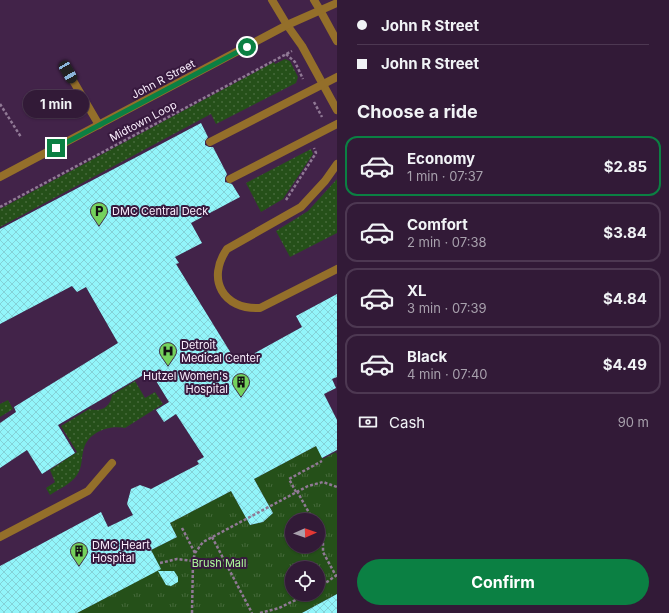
<!DOCTYPE html>
<html lang="en">
<head>
<meta charset="utf-8">
<style>
	:root { --surface:#321a37; --page:#3a233f; --text:#f1f3f6; --muted:#a8a1ad; --line:#4d3852; --accent:#0b8043 }
	body { margin:0; font-family:Inter,sans-serif; background:var(--page); color:var(--text); height:100vh; display:flex; flex-direction:column; font-size:15px; white-space:nowrap }
	* { box-sizing:border-box; margin:0 }
	p { font-size:13px; color:var(--muted) }
	.icon { flex:none; width:22px; height:22px; fill:none; stroke:currentColor; stroke-width:2; stroke-linecap:round; stroke-linejoin:round }
	.map { position:relative; flex:1; overflow:hidden }
	.side { display:flex; flex-direction:column; background:var(--surface); width:332px }
	.side>* { flex:none }
	.guide { display:grid; align-content:center; height:88px; padding:0 20px; background:var(--surface) }
	.needle { width:26px; rotate:88deg }
	.tools { position:absolute; left:285px; top:513px; display:grid; gap:8px }
	.tools a { display:grid; place-items:center; width:40px; height:40px; border-radius:50%; background:var(--surface); box-shadow:0 1px 3px #0004,0 0 0 1px var(--line); font-size:20px }
	.end { position:absolute; width:18px; height:18px; margin:-9px; border:5px solid #0b8043; background:#fff; box-shadow:0 0 0 2px #fff }
	.from { border-radius:50% }
	.bubble { position:absolute; height:28px; border-radius:14px; background:var(--surface); box-shadow:0 1px 3px #0004,0 0 0 1px var(--line); font-size:13px; font-weight:700; line-height:28px; text-align:center }
	.car { position:absolute; width:12px; height:24px; margin:-12px -6px; border-radius:5px; box-shadow:0 0 3px 1px #0007; background:linear-gradient(#222 24%,#8ab4d8 0 40%,#222 0 76%,#8ab4d8 0 86%,#222 0) }
	.guide b { display:flex; align-items:center; gap:14px; height:38px; font-size:15px }
	.guide b+b { border-top:1px solid var(--line) }
	.guide i { width:10px; height:10px; background:var(--text) }
	ul { padding:0; list-style:none }
	li { display:flex; align-items:center; gap:12px; height:60px; margin:0 8px 6px; padding:0 12px; border:2px solid var(--line); border-radius:12px }
	li div { flex:1 }
	li b { display:block; font-size:15px }
	li em { font-style:normal; font-weight:700 }
	li.selected { border-color:var(--accent) }
	li>.icon { width:36px; height:36px; stroke-width:1.5 }
	h2 { padding:0 20px; font-size:18px; line-height:48px }
	.pay { display:flex; align-items:center; gap:10px; height:44px; padding:0 20px; font-size:15px }
	.pay p { margin-inline-start:auto }
	.action { display:flex; gap:8px; margin-top:auto; padding:8px 20px }
	.action a { flex:1; height:46px; border-radius:24px; background:var(--accent); color:#fff; font-size:16px; font-weight:700; line-height:46px; text-align:center }
	main { display:flex; flex:1; min-height:0 }
	.map>svg:first-child { display:block }
</style>
</head>
<body>
<main>
<div class="map">
<svg width="337" height="613" viewBox="0 0 337 613">
	<defs>
		<pattern id="grass-dots" width="8" height="8" patternUnits="userSpaceOnUse"><rect width="8" height="8" fill="#255019"/><path d="M2 2h.1M6 6h.1" fill="none" stroke="#466a3b" stroke-width="1.8" stroke-linecap="round"/></pattern>
		<pattern id="park-tufts" width="24" height="20" patternUnits="userSpaceOnUse"><rect width="24" height="20" fill="#255019"/><path d="M3 7l-1-3M5 7V3M7 7l1-3M15 17l-1-3M17 17v-4M19 17l1-3" fill="none" stroke="#466a3b"/></pattern>
		<pattern id="building-cross-hatch" width="8" height="8" patternUnits="userSpaceOnUse"><rect width="8" height="8" fill="#92f5fa"/><path d="M0 0l8 8M0 8l8-8" fill="none" stroke="#84d2d7"/></pattern>
	</defs>
	<rect width="100%" height="100%" fill="#422349"/>
	<g fill="url(#grass-dots)">
		<path d="M285,59L290,61L298,77L296,83L216,124L211,114L0,227V209L274,62L275,64Z"/>
		<path d="M311,149L313,154L283,199L261,212L246,183Z"/>
		<path d="M337,179V233L290,257L276,231L308,211Z"/>
		<path d="M135,381L145,398L155,392L163,404L125,428C109,425 89,432 84,448C81,457 83,466 77,475C71,484 59,489 50,495L46,488L55,482L50,470L77,452L61,426L89,409C101,412 110,408 112,395Z"/>
		<path d="M8,400L13,409L0,417V404Z"/>
	</g>
	<path fill="url(#park-tufts)" fill-rule="evenodd" d="M316,446L323,459L336,452L337,455V594L302,613H77L160,569L151,550L177,537L170,523L231,491L250,525L263,522L273,513L254,479ZM292,520H318V546H292ZM292,568H318V594H292Z"/>
	<g fill="url(#building-cross-hatch)">
		<path d="M201,123L208,137L205,141V145L209,147H213L227,174L225,178V182L232,184L240,197L191,223L202,243L175,257L179,263L176,264L237,363L302,327L296,316L337,294V377L332,379L336,388L324,394L337,420V450L322,458L316,446L254,479L273,513L263,522L250,525L231,491L170,523L177,537L151,550L161,569L77,613H0V566L101,512L108,527L133,515L127,504L131,489L140,485L151,489L199,464L197,461L204,457L176,414L164,422L156,410L169,402L150,371L58,425L75,453L42,474L27,450L0,468V423L16,412L14,407L118,343L86,287L77,292L72,286L0,324V229Z"/>
		<path d="M158,571H174L178,577V582L171,586L166,585Z"/>
		<path d="M337,594V613H302Z"/>
	</g>
	<g fill="none" stroke-linecap="round" stroke-linejoin="round">
		<g stroke="#907995" stroke-width="2.5" stroke-dasharray="3 2" stroke-linecap="butt">
			<path d="M286,54L295,62L303,79"/>
			<path d="M314,102L322,117"/>
			<path d="M0,104L21,137"/>
			<path d="M286,200L316,153L314,148"/>
			<path d="M0,207L292,51"/>
			<path d="M297,491L313,520"/>
			<path d="M296,492L289,479L322,461"/>
			<path d="M182,528L195,553"/>
			<path d="M318,529L323,538V552L336,576"/>
			<path d="M212,537L252,613"/>
			<path d="M160,563L177,559L193,561"/>
			<path d="M318,588L337,575"/>
			<path d="M192,613L193,561L195,553L203,542L308,486L323,482L337,487"/>
			<path d="M260,613L279,608L308,594"/>
		</g>
		<g stroke="#946f2a" stroke-width="8">
			<path d="M320,10L337,41"/>
			<path d="M287,25L302,46L337,110"/>
			<path d="M68,72L99,125"/>
			<path d="M210,142L337,77"/>
			<path d="M337,164L325,181L301,207L227,249C206,279 223,310 260,308L337,269"/>
			<path d="M230,179L337,124"/>
			<path d="M0,537L88,491L112,463"/>
		</g>
		<g stroke="#946f2a" stroke-width="8">
			<path d="M272,0L287,25"/>
			<path d="M314,0L320,10"/>
		</g>
		<path stroke="#946f2a" stroke-width="8" d="M0,177L287,25L337,3"/>
	</g>
	<g fill="none" stroke-linecap="round" stroke-linejoin="round">
		<path stroke="#0b8043" stroke-width="5" d="M56,148L247,47"/>
	</g>
	<defs>
		<g id="parking-pin" transform="scale(0.9)"><path d="M0 17L-7.5 6A9.5 9.5 0 1 1 7.5 6Z" fill="#74d25c" stroke="#37193e"/><path d="M-3.5-5.5H1a3.5 3.5 0 0 1 0 7H-1V5.5H-3.5ZM-1-3.4V-.6H.8a1.4 1.4 0 0 0 0-2.8Z" fill="#111"/></g>
		<g id="hospital-pin" transform="scale(0.9)"><path d="M0 17L-7.5 6A9.5 9.5 0 1 1 7.5 6Z" fill="#74d25c" stroke="#37193e"/><path d="M-5-5h3v3.5h4V-5h3V5h-3V1.5h-4V5h-3Z" fill="#111"/></g>
		<g id="building-pin" transform="scale(0.9)"><path d="M0 17L-7.5 6A9.5 9.5 0 1 1 7.5 6Z" fill="#74d25c" stroke="#37193e"/><path d="M-4-6H4V6H1V3H-1V6H-4ZM-2.5-4.3h1.7v1.8h-1.7ZM.8-4.3h1.7v1.8H.8ZM-2.5-1h1.7V.8h-1.7ZM.8-1h1.7V.8H.8Z" fill="#111"/></g>
	</defs>
	<g fill-rule="evenodd">
		<use href="#parking-pin" x="99" y="211"/>
		<use href="#hospital-pin" x="168" y="351"/>
		<use href="#building-pin" x="241" y="382"/>
		<use href="#building-pin" x="79" y="551"/>
	</g>
	<g text-anchor="middle" dominant-baseline="central" stroke-width="4" stroke-linejoin="round" paint-order="stroke">
		<g font-size="11" fill="#faeefd" stroke="#37193e">
			<text transform="translate(163 79) rotate(-28)">John R Street</text>
			<text transform="translate(143 121) rotate(-28)">Midtown Loop</text>
		</g>
		<g font-size="11" fill="#faeefd" stroke="#37193e" text-anchor="start">
			<text x="112" y="211">DMC Central Deck</text>
			<text x="181" y="345">Detroit<tspan x="181" dy="13">Medical Center</tspan></text>
			<text x="228" y="376" text-anchor="end">Hutzel Women's<tspan x="228" dy="13">Hospital</tspan></text>
			<text x="92" y="545">DMC Heart<tspan x="92" dy="13">Hospital</tspan></text>
		</g>
		<g font-size="11" fill="#aefc9b" stroke="#37193e">
			<text x="219" y="563">Brush Mall</text>
		</g>
	</g>
</svg>
<div class="tools">
<a><svg class="needle" viewBox="-14 -14 28 28"><path d="M0-13l5 13h-10z" fill="#e53935"/><path d="M0 13l5-13h-10z" fill="#a8a1ad"/></svg></a>
<a><svg class="icon" aria-label="locate" viewBox="0 0 24 24"><circle cx="12" cy="12" r="6"/><path d="M12 2v4M12 18v4M2 12h4M18 12h4"/></svg></a>
</div>
<i class="end from" style="left:247px;top:47px"></i>
<i class="end" style="left:56px;top:148px"></i>
<div class="bubble" style="left:23px;top:90px;width:66px">1 min</div>
<i class="car" style="left:68px;top:72px;rotate:150deg"></i>
</div>
<section class="side">
<div class="guide">
<b><i class="from"></i>John R Street</b>
<b><i></i>John R Street</b>
</div>
<h2>Choose a ride</h2>
<ul>
<li class="selected"><svg class="icon" aria-label="car" viewBox="0 0 24 24"><path d="M5 17H2v-5l4-1 3-4h7l3 4 3 1v5h-3M9 17h6M6 11h13"/><circle cx="7" cy="17" r="2"/><circle cx="17" cy="17" r="2"/></svg><div><b>Economy</b><p>1 min · 07:37</p></div><em>$2.85</em></li>
<li><svg class="icon" aria-label="car" viewBox="0 0 24 24"><path d="M5 17H2v-5l4-1 3-4h7l3 4 3 1v5h-3M9 17h6M6 11h13"/><circle cx="7" cy="17" r="2"/><circle cx="17" cy="17" r="2"/></svg><div><b>Comfort</b><p>2 min · 07:38</p></div><em>$3.84</em></li>
<li><svg class="icon" aria-label="car" viewBox="0 0 24 24"><path d="M5 17H2v-5l4-1 3-4h7l3 4 3 1v5h-3M9 17h6M6 11h13"/><circle cx="7" cy="17" r="2"/><circle cx="17" cy="17" r="2"/></svg><div><b>XL</b><p>3 min · 07:39</p></div><em>$4.84</em></li>
<li><svg class="icon" aria-label="car" viewBox="0 0 24 24"><path d="M5 17H2v-5l4-1 3-4h7l3 4 3 1v5h-3M9 17h6M6 11h13"/><circle cx="7" cy="17" r="2"/><circle cx="17" cy="17" r="2"/></svg><div><b>Black</b><p>4 min · 07:40</p></div><em>$4.49</em></li>
</ul>
<div class="pay"><svg class="icon" aria-label="cash" viewBox="0 0 24 24"><path d="M3 7h18v10H3z"/><circle cx="12" cy="12" r="2"/></svg>Cash<p>90 m</p></div>
<div class="action"><a>Confirm</a></div>
</section>
</main>
</body>
</html>
